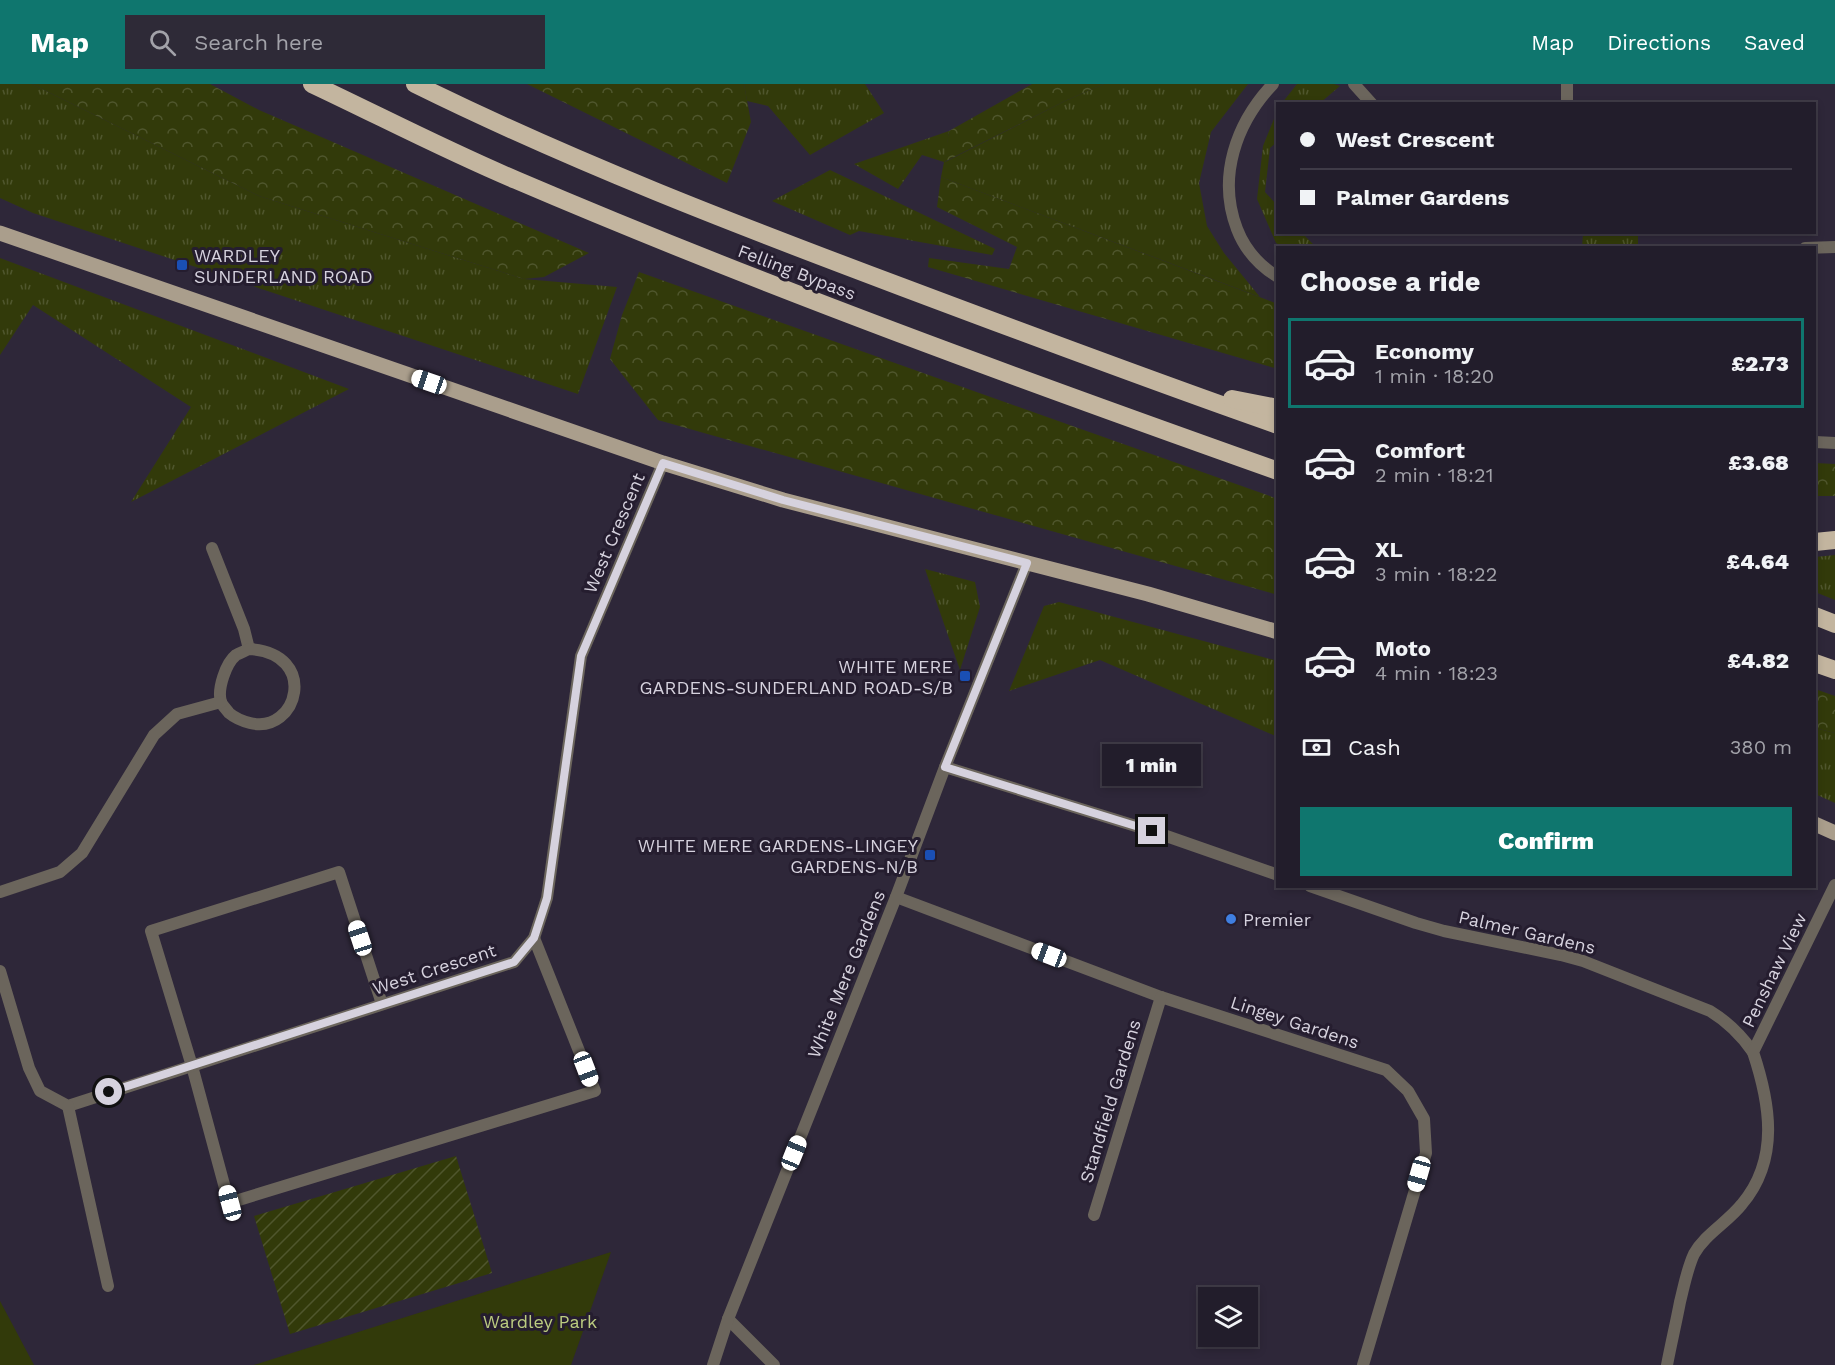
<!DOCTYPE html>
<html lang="en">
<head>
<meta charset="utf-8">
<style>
	:root { --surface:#221d2b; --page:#2e2a37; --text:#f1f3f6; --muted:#a2a2a9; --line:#3f3b47; --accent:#0f766e }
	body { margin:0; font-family:"Work Sans",sans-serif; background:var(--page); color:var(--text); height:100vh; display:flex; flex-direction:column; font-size:22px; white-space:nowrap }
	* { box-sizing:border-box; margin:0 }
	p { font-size:20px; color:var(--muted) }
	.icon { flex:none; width:33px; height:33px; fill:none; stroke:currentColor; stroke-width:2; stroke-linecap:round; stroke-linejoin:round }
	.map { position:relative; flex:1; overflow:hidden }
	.details { position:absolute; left:1276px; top:162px; width:540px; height:642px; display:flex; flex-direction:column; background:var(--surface); border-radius:0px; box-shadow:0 3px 9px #0003,0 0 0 2px var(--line) }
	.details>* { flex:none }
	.hud { position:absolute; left:1276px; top:18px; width:540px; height:132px; border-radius:0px; box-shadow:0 3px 9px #0003,0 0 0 2px var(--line); display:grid; align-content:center; height:132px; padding:0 24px; background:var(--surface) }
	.controls { position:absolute; left:1198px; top:1203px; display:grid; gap:12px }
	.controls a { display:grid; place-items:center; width:60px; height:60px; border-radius:0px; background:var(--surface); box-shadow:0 3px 9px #0003,0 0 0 2px var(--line); font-size:30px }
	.end { position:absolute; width:27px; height:27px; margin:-14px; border:8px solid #d6d2de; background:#111; box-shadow:0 0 0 3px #111 }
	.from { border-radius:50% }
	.bubble { position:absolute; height:42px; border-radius:0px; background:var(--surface); box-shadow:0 3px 9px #0003,0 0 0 2px var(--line); font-size:20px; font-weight:800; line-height:42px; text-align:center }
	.car { position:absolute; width:18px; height:36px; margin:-18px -9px; border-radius:8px; box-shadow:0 0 4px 2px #0007; background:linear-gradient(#fff 24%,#345 0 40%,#fff 0 76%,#345 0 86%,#fff 0) }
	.hud b { display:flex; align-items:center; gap:21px; height:57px; font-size:22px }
	.hud b+b { border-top:2px solid var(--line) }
	.hud i { width:15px; height:15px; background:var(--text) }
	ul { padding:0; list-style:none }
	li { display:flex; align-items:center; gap:18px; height:90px; margin:0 12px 9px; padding:0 12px; border:3px solid transparent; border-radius:0px }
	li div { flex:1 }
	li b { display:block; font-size:22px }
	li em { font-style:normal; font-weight:800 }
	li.selected { border-color:var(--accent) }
	li>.icon { width:54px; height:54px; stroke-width:1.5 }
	h2 { padding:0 24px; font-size:27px; line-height:72px }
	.pay { display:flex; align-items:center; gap:15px; height:66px; padding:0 24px; font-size:22px }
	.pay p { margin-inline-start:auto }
	.button { display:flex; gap:12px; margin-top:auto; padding:12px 24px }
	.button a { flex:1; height:69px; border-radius:0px; background:var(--accent); color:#fff; font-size:24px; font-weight:800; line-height:69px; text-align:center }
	header { display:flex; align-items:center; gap:36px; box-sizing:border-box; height:84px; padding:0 30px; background:var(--accent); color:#fff }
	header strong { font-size:28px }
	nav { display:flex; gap:33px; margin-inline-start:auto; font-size:21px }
	.search { width:420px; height:54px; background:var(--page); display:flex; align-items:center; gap:15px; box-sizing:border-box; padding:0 21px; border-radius:0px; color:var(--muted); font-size:22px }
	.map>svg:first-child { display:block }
</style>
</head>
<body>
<header>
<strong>Map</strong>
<div class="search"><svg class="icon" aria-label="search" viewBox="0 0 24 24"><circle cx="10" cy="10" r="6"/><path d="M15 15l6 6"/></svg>Search here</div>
<nav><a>Map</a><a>Directions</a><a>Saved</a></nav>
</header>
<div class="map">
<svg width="1835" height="1281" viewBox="0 0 1835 1281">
	<defs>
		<pattern id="grass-tufts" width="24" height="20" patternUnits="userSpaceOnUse" patternTransform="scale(1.5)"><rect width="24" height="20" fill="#323a0a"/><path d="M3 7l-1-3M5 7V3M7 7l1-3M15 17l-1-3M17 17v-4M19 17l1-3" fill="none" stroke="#4f562d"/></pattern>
		<pattern id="forest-crowns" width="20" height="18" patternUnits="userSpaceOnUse" patternTransform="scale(1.5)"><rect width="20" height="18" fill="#323a0a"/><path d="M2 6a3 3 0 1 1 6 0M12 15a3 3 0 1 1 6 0" fill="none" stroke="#4f562d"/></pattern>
		<pattern id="garden-furrows" width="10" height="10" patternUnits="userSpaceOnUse" patternTransform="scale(1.5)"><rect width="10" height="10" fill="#323a0a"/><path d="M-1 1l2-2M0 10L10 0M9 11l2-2" fill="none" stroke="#4f562d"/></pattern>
	</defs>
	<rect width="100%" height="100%" fill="#2e2739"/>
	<g fill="url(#grass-tufts)">
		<path d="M0,0H32L259,112L524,195L617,203L578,310L33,129L0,114Z"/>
		<path d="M744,0H865L884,29L810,71L768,22L747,17Z"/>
		<path d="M1104,0H1248L1211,48L1199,99L1207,142L1224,169L1260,213L941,93L944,78L922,71L898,105L854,80L949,47L945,78L1065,17Z"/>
		<path d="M1297,0H1334L1340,2L1320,19H1282Z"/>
		<path d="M1278,25V57L1270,64L1265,108L1278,122V148L1302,149L1316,163H1283L1276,159L1257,115L1263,62Z"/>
		<path d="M830,86L995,165L992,171L859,147L850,151L772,117Z"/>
		<path d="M1597,148L1638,149V163H1582L1583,150Z"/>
		<path d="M0,174L349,305L131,418L191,323L33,221L0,271Z"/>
		<path d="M1835,471V516L1815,508V473Z"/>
		<path d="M925,485L975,498L980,523L960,586Z"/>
		<path d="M1059,518L1278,577V653L1100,576L1009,607L1044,522Z"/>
		<path d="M1815,644L1835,649V719L1815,710Z"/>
	</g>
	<g fill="url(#forest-crowns)">
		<path d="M32,0H210L259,26L589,169L544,193L524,195L259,112Z"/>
		<path d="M527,0H744L751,38L727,99Z"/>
		<path d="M1032,0H1104L1065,17L944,78L949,47Z"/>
		<path d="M941,93L1278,220V285L928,183L929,174L1009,185L1017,163L937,123Z"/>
		<path d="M639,188L1278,415V511L658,336L610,275L622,231Z"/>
		<path d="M1815,379L1835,380V412H1815Z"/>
		<path d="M1815,605L1835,612V649L1815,644Z"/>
	</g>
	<g fill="#323a0a">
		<path d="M611,1168L571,1281H254Z"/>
		<path d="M0,1217L34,1281H0Z"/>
	</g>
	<path fill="url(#garden-furrows)" d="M456,1072L492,1189L290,1250L254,1132Z"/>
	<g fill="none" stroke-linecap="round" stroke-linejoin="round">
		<path stroke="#6b655c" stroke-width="12" d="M192,982L229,1119L595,1007L534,854"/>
		<g stroke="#6b655c" stroke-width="12">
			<path d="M1273,0C1236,39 1217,93 1237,145C1245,166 1258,181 1278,193"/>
			<path d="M1354,0L1372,20"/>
			<path d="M1567,0V20"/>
			<path d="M1805,164L1835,163"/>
			<path d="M1815,358L1835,359"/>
			<path d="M212,464L244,545L249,565"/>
			<path d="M249,565C320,569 298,651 250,639C242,637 235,634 229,629C227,626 222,621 221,618C217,605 226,579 236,571C240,569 245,567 249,565Z"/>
			<path d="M945,683L1152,747L1278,791"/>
			<path d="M1310,802L1416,839L1444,847L1561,871L1583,877L1710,927C1728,938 1741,951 1753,968"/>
			<path d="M0,808L60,788L82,769L154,651L177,630L221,618"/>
			<path d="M896,813L1161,913L1386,986L1408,1007L1424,1035L1426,1069L1363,1281"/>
			<path d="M0,887L29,984L40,1007L68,1022L514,878L534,854L547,814L581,572L663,379"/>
			<path d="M192,982L151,847L339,788L382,920"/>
			<path d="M68,1022L108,1202"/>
			<path d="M1094,1131L1161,913"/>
			<path d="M728,1235L774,1281"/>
			<path d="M713,1281L728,1235L896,813L945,683L1027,479"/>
			<path d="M1667,1281C1671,1260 1676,1239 1680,1218C1684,1202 1687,1185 1694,1170C1705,1150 1728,1138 1742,1120C1780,1075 1770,1019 1753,968L1835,801"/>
		</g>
		<g stroke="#aa9e8c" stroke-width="15">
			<path d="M0,149L663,379L783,416L1148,510L1278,548"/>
			<path d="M1815,740L1835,749"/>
		</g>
		<g stroke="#c3b59f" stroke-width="18">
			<path d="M312,0C380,32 447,67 516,96C766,203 1022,296 1278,387"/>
			<path d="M415,0C573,78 737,141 902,203C1027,250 1152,297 1278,341"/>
			<path d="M1232,315L1278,324"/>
			<path d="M1815,458L1835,456"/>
			<path d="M1815,532L1835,540"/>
			<path d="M1815,579L1835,586"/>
		</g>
	</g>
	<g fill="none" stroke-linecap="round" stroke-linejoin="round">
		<path stroke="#d6d2de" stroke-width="8" d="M109,1008L514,878L534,854L547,814L581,572L663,379L783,416L1027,479L945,683L1152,747"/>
	</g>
	<g fill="#1a4fb4" stroke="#251d2f" stroke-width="2">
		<rect x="176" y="175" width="12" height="12" rx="3"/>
		<rect x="959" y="586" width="12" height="12" rx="3"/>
		<rect x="924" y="765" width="12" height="12" rx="3"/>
	</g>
	<circle fill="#3f7fe0" stroke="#251d2f" stroke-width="2" cx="1231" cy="835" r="6"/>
	<g text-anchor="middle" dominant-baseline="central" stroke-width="6" stroke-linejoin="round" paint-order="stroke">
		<g font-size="18" fill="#d6d2de" stroke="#251d2f" text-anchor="start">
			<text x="194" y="171">WARDLEY<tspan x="194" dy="21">SUNDERLAND ROAD</tspan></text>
			<text x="953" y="582" text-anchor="end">WHITE MERE<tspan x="953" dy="21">GARDENS-SUNDERLAND ROAD-S/B</tspan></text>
			<text x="918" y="761" text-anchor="end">WHITE MERE GARDENS-LINGEY<tspan x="918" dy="21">GARDENS-N/B</tspan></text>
			<text x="1243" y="835">Premier</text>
		</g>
		<g font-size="18" fill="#d6d2de" stroke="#251d2f">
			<text transform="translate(797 188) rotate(21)">Felling Bypass</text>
			<text transform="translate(614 449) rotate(-67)">West Crescent</text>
			<text transform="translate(1527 848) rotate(13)">Palmer Gardens</text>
			<text transform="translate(434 885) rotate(-18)">West Crescent</text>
			<text transform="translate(1774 886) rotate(-64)">Penshaw View</text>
			<text transform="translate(846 890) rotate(-68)">White Mere Gardens</text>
			<text transform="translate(1295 938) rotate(18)">Lingey Gardens</text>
			<text transform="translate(1110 1017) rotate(-73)">Standfield Gardens</text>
		</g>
		<g font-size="18" fill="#bccc80" stroke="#251d2f">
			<text x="540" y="1237">Wardley Park</text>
		</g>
	</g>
</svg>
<div class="controls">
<a><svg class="icon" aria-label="layers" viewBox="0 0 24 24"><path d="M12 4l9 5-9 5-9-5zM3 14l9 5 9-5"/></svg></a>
</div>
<i class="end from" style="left:109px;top:1008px"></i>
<i class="end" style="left:1152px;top:747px"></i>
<div class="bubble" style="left:1102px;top:660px;width:99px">1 min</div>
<i class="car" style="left:429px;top:298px;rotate:289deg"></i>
<i class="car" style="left:360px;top:854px;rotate:342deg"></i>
<i class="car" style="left:1049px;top:871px;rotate:291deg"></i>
<i class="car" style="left:586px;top:985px;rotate:159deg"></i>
<i class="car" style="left:794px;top:1069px;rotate:22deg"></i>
<i class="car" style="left:1419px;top:1090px;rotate:196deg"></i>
<i class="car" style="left:230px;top:1119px;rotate:345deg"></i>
<div class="hud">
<b><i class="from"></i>West Crescent</b>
<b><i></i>Palmer Gardens</b>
</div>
<section class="details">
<h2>Choose a ride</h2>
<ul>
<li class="selected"><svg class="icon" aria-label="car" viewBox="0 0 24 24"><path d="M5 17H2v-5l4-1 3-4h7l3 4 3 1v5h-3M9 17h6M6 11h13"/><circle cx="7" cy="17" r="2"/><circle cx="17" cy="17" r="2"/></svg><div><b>Economy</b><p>1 min · 18:20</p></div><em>£2.73</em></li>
<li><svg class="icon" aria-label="car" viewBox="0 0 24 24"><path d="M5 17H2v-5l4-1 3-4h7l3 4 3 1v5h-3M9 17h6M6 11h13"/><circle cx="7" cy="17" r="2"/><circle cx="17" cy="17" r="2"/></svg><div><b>Comfort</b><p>2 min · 18:21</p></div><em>£3.68</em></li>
<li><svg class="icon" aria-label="car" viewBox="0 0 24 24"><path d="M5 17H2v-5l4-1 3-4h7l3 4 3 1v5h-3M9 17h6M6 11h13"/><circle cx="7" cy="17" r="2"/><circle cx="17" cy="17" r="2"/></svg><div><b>XL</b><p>3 min · 18:22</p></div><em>£4.64</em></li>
<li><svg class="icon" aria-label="car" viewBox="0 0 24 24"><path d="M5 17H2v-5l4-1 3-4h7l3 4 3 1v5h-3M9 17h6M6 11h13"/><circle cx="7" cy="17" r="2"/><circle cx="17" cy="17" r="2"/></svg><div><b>Moto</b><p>4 min · 18:23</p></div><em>£4.82</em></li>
</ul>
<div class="pay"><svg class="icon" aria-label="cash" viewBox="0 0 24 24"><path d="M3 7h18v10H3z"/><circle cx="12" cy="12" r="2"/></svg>Cash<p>380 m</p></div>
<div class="button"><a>Confirm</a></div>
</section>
</div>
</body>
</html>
